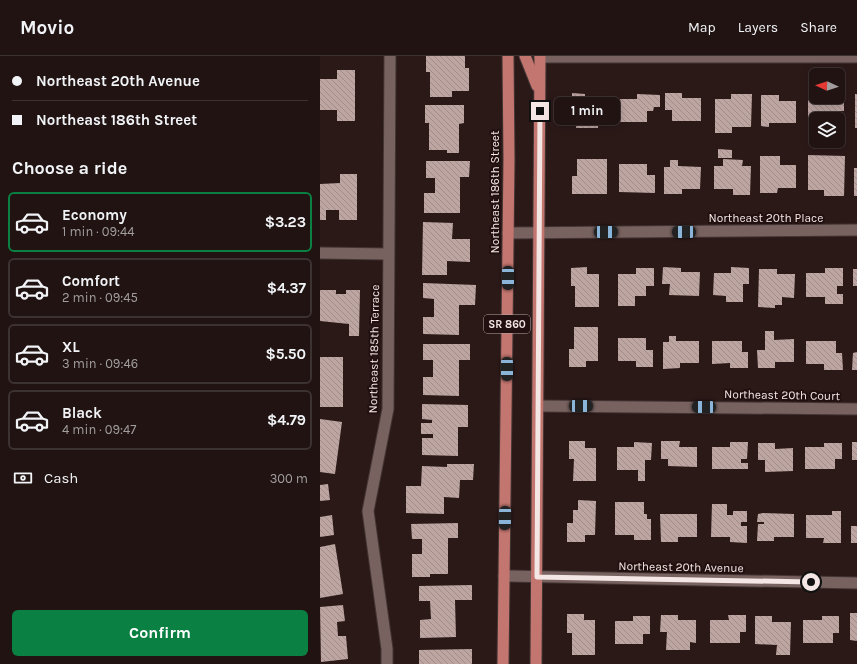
<!DOCTYPE html>
<html lang="en">
<head>
<meta charset="utf-8">
<style>
	:root { --surface:#201312; --page:#2d2020; --text:#f1f3f6; --muted:#a29e9f; --line:#3d3232; --accent:#0b8043 }
	body { margin:0; font-family:Karla,sans-serif; background:var(--page); color:var(--text); height:100vh; display:flex; flex-direction:column; font-size:15px; white-space:nowrap }
	* { box-sizing:border-box; margin:0 }
	p { font-size:13px; color:var(--muted) }
	.icon { flex:none; width:22px; height:22px; fill:none; stroke:currentColor; stroke-width:2; stroke-linecap:round; stroke-linejoin:round }
	.map { position:relative; flex:1; overflow:hidden }
	.side { display:flex; flex-direction:column; background:var(--surface); width:320px }
	.side>* { flex:none }
	.guide { display:grid; align-content:center; height:88px; padding:0 12px; background:var(--surface) }
	.needle { width:26px; rotate:273deg }
	.fabs { position:absolute; left:489px; top:12px; display:grid; gap:8px }
	.fabs a { display:grid; place-items:center; width:36px; height:36px; border-radius:6px; background:var(--surface); box-shadow:0 2px 10px #0003,0 0 0 1px var(--line); font-size:20px }
	.end { position:absolute; width:18px; height:18px; margin:-9px; border:5px solid #f3e6e4; background:#111; box-shadow:0 0 0 2px #111 }
	.from { border-radius:50% }
	.bubble { position:absolute; height:28px; border-radius:6px; background:var(--surface); box-shadow:0 2px 10px #0003,0 0 0 1px var(--line); font-size:13px; font-weight:700; line-height:28px; text-align:center }
	.car { position:absolute; width:12px; height:24px; margin:-12px -6px; border-radius:5px; box-shadow:0 0 3px 1px #0007; background:linear-gradient(#222 24%,#8ab4d8 0 40%,#222 0 76%,#8ab4d8 0 86%,#222 0) }
	.guide b { display:flex; align-items:center; gap:14px; height:38px; font-size:15px }
	.guide b+b { border-top:1px solid var(--line) }
	.guide i { width:10px; height:10px; background:var(--text) }
	ul { padding:0; list-style:none }
	li { display:flex; align-items:center; gap:12px; height:60px; margin:0 8px 6px; padding:0 4px; border:2px solid var(--line); border-radius:6px }
	li div { flex:1 }
	li b { display:block; font-size:15px }
	li em { font-style:normal; font-weight:700 }
	li.on { border-color:var(--accent) }
	li>.icon { width:36px; height:36px; stroke-width:1.5 }
	h2 { padding:0 12px; font-size:18px; line-height:48px }
	.pay { display:flex; align-items:center; gap:10px; height:44px; padding:0 12px; font-size:15px }
	.pay p { margin-inline-start:auto }
	.cta { display:flex; gap:8px; margin-top:auto; padding:8px 12px }
	.cta a { flex:1; height:46px; border-radius:6px; background:var(--accent); color:#fff; font-size:16px; font-weight:700; line-height:46px; text-align:center }
	header { display:flex; align-items:center; gap:24px; box-sizing:border-box; height:56px; padding:0 20px; background:var(--surface); border-bottom:1px solid var(--line) }
	header strong { font-size:19px }
	nav { display:flex; gap:22px; margin-inline-start:auto; font-size:14px }
	main { display:flex; flex:1; min-height:0 }
	.map>svg:first-child { display:block }
</style>
</head>
<body>
<header>
<strong>Movio</strong>
<nav><a>Map</a><a>Layers</a><a>Share</a></nav>
</header>
<main>
<section class="side">
<div class="guide">
<b><i class="from"></i>Northeast 20th Avenue</b>
<b><i></i>Northeast 186th Street</b>
</div>
<h2>Choose a ride</h2>
<ul>
<li class="on"><svg class="icon" aria-label="car" viewBox="0 0 24 24"><path d="M5 17H2v-5l4-1 3-4h7l3 4 3 1v5h-3M9 17h6M6 11h13"/><circle cx="7" cy="17" r="2"/><circle cx="17" cy="17" r="2"/></svg><div><b>Economy</b><p>1 min · 09:44</p></div><em>$3.23</em></li>
<li><svg class="icon" aria-label="car" viewBox="0 0 24 24"><path d="M5 17H2v-5l4-1 3-4h7l3 4 3 1v5h-3M9 17h6M6 11h13"/><circle cx="7" cy="17" r="2"/><circle cx="17" cy="17" r="2"/></svg><div><b>Comfort</b><p>2 min · 09:45</p></div><em>$4.37</em></li>
<li><svg class="icon" aria-label="car" viewBox="0 0 24 24"><path d="M5 17H2v-5l4-1 3-4h7l3 4 3 1v5h-3M9 17h6M6 11h13"/><circle cx="7" cy="17" r="2"/><circle cx="17" cy="17" r="2"/></svg><div><b>XL</b><p>3 min · 09:46</p></div><em>$5.50</em></li>
<li><svg class="icon" aria-label="car" viewBox="0 0 24 24"><path d="M5 17H2v-5l4-1 3-4h7l3 4 3 1v5h-3M9 17h6M6 11h13"/><circle cx="7" cy="17" r="2"/><circle cx="17" cy="17" r="2"/></svg><div><b>Black</b><p>4 min · 09:47</p></div><em>$4.79</em></li>
</ul>
<div class="pay"><svg class="icon" aria-label="cash" viewBox="0 0 24 24"><path d="M3 7h18v10H3z"/><circle cx="12" cy="12" r="2"/></svg>Cash<p>300 m</p></div>
<div class="cta"><a>Confirm</a></div>
</section>
<div class="map">
<svg width="537" height="608" viewBox="0 0 537 608">
	<defs>
		<pattern id="building-back-hatch" width="6" height="6" patternUnits="userSpaceOnUse"><rect width="6" height="6" fill="#bda5a2"/><path d="M-1 5l2 2M0 0l6 6M5-1l2 2" fill="none" stroke="#a08d8a"/></pattern>
	</defs>
	<rect width="100%" height="100%" fill="#2b1918"/>
	<g fill="url(#building-back-hatch)">
		<path d="M106,0H145V12H149V35H132V41H110V16H106Z"/>
		<path d="M17,14H35V65H17V54H0V23H17Z"/>
		<path d="M252,37L265,38V43L279,44L278,72H256L257,54H252Z"/>
		<path d="M345,37H362V42H381V65H352V54H345Z"/>
		<path d="M317,38L340,39V51H334L333,55H327V66H299L300,43H317Z"/>
		<path d="M411,38H432L431,71H412V77H395V43H411Z"/>
		<rect x="535" y="38" width="2" height="34"/>
		<path d="M441,39H459V45H476V67H449V71L441,70Z"/>
		<path d="M518,39H524V55H517V63H496V79H488V44H508V41H518Z"/>
		<path d="M105,49H144V67L139,68V97H127V94H109V67H105Z"/>
		<path d="M398,93L412,94V102H398Z"/>
		<path d="M488,99L525,100L524,140H504V134H488Z"/>
		<path d="M440,100H460V109H476V132H458L457,137H440Z"/>
		<path d="M257,103H287V138H252V120H257Z"/>
		<path d="M403,103L423,104L422,110H431L430,139H413V133H394V110H403Z"/>
		<path d="M350,104H358V110L381,111L380,133H362V138H344V111H350Z"/>
		<path d="M106,105H150L149,121H140V157H104V137H115V122H106Z"/>
		<path d="M299,108H327V119H335V137L299,136Z"/>
		<rect x="534" y="112" width="3" height="28"/>
		<path d="M20,118H37V164H19V154H6V164H0V128L20,127Z"/>
		<path d="M103,166L133,167L132,183H150V206L127,205V219H102Z"/>
		<path d="M267,211V218H279V251H255V230H251V212Z"/>
		<path d="M343,211L361,212V216H380L379,240L349,239L350,228H342Z"/>
		<path d="M411,211L429,212V228H423V246H406V240L393,239L394,217H411Z"/>
		<path d="M316,212H334V230H326V240H315V250H298V218H316Z"/>
		<path d="M505,212H523V230H517V238H523V248H505V241H486V217H505Z"/>
		<path d="M439,213H457V218H475L474,242L462,241V249H455V252L438,251Z"/>
		<rect x="533" y="213" width="4" height="17"/>
		<path d="M103,227L156,229L155,249H139V279L103,278V261H114V243L103,242Z"/>
		<path d="M0,234H16V238H26V234H40L39,280H29V268L0,265Z"/>
		<path d="M254,271H278V305H266V311H249V293H254Z"/>
		<path d="M445,275H454V284L474,283V306H455V312H438L437,294H445Z"/>
		<path d="M349,280H356V285H379V307H360V312L343,313V286H349Z"/>
		<path d="M298,282H326V294H333V311H316V305H298Z"/>
		<path d="M392,285H422V296H428V312H410V307L392,308Z"/>
		<path d="M486,285H516V297H522L523,314H504V308H486Z"/>
		<path d="M103,288H150V304H139V340L103,339V321H113V304H103Z"/>
		<path d="M537,296V314H532L533,297Z"/>
		<rect x="0" y="301" width="23" height="50"/>
		<path d="M102,348L148,349V371H138V400L102,399V382H113V378H101V367H112V364L102,363Z"/>
		<path d="M0,363L22,366L15,418L0,416Z"/>
		<path d="M249,385H265V392H276V425H253L254,403H249Z"/>
		<path d="M341,385H360L359,391H377V411L348,410V403H341Z"/>
		<path d="M314,386L332,387L331,404H325V425H318V414H297V391H314Z"/>
		<path d="M410,386H428L427,403H421V407H428V413H392V391H410Z"/>
		<rect x="532" y="386" width="5" height="18"/>
		<path d="M438,387H455V393L473,392V415L445,416V404H438Z"/>
		<path d="M504,387H522V403H515V413H485V391H504Z"/>
		<path d="M127,408H154L153,424H140L139,442L124,441V458L86,457V430H101L102,410L127,411Z"/>
		<path d="M8,428L10,444L0,445V429Z"/>
		<path d="M258,444L276,445L275,479H265V486H247V467H253V454H258Z"/>
		<path d="M295,446H324V458H327V463H331V484H314V479H295Z"/>
		<path d="M392,448H407V459H413V455H427V466H421V470H427V487L410,486V481H391Z"/>
		<path d="M512,455H521V487H503L504,482H486V459H512Z"/>
		<path d="M443,457L474,458V481H454V485H437L438,468H444V466H437L438,458Z"/>
		<path d="M340,458H377V481H358V486H341Z"/>
		<path d="M12,459L14,479L0,481V461Z"/>
		<path d="M138,467V482H128V518H110V521H92V498H102V483H92L91,468Z"/>
		<rect x="531" y="470" width="6" height="17"/>
		<path d="M15,488L23,538L0,542V491Z"/>
		<path d="M152,529V544H135L136,581L100,582V564L111,563L110,545H99V530Z"/>
		<path d="M23,549L25,565L17,566L18,580H26L28,603L1,606L0,551Z"/>
		<path d="M530,557H537V585L530,584Z"/>
		<path d="M247,558H264V564H275V599H252V577H247Z"/>
		<path d="M341,559H358V564H376V587L370,586V594H346L347,576H340Z"/>
		<path d="M408,559H426V576H420V587H390V564H409Z"/>
		<path d="M313,560H330V578H323V588H295V565H313Z"/>
		<path d="M435,560H452V566H471L470,599H456L457,589L435,588Z"/>
		<path d="M502,560H519V577H513V587H483V564H502Z"/>
		<path d="M152,593V608H99V594Z"/>
	</g>
	<g fill="none" stroke-linecap="round" stroke-linejoin="round">
		<g stroke="#443635" stroke-width="13">
			<g id="minor">
				<path d="M220,1H537"/>
				<path d="M188,177L537,174"/>
				<path d="M0,197L68,198"/>
				<path d="M218,350L537,353"/>
				<path d="M184,520L537,527"/>
				<path d="M67,608V593L48,455L68,353L70,0"/>
			</g>
		</g>
		<g stroke="#443635" stroke-width="13">
			<g id="primary">
				<path d="M205,0L217,30"/>
				<path d="M183,608L189,103L188,0"/>
				<path d="M216,608L220,0"/>
			</g>
		</g>
		<use href="#minor" stroke="#786260" stroke-width="11"/>
		<use href="#primary" stroke="#c3756f" stroke-width="11"/>
	</g>
	<g fill="none" stroke-linecap="round" stroke-linejoin="round">
		<path stroke="#f3e6e4" stroke-width="5" d="M220,55L217,521L491,526"/>
	</g>
	<g text-anchor="middle" dominant-baseline="central" stroke-width="4" stroke-linejoin="round" paint-order="stroke">
		<rect fill="#21100f" stroke="#b4a6a4" stroke-width="1" x="164" y="259" width="46" height="18" rx="3"/>
		<g font-size="11" font-weight="bold" fill="#f3e6e4">
			<text x="187" y="268">SR 860</text>
		</g>
		<g font-size="12" fill="#f3e6e4" stroke="#21100f">
			<text transform="translate(175 136) rotate(-90)">Northeast 186th Street</text>
			<text x="446" y="162">Northeast 20th Place</text>
			<text transform="translate(54 293) rotate(-89)">Northeast 185th Terrace</text>
			<text transform="translate(462 339) rotate(1)">Northeast 20th Court</text>
			<text transform="translate(361 511) rotate(1)">Northeast 20th Avenue</text>
		</g>
	</g>
</svg>
<div class="fabs">
<a><svg class="needle" viewBox="-14 -14 28 28"><path d="M0-13l5 13h-10z" fill="#e53935"/><path d="M0 13l5-13h-10z" fill="#a29e9f"/></svg></a>
<a><svg class="icon" aria-label="layers" viewBox="0 0 24 24"><path d="M12 4l9 5-9 5-9-5zM3 14l9 5 9-5"/></svg></a>
</div>
<i class="end from" style="left:491px;top:526px"></i>
<i class="end" style="left:220px;top:55px"></i>
<div class="bubble" style="left:234px;top:41px;width:66px">1 min</div>
<i class="car" style="left:286px;top:176px;rotate:90deg"></i>
<i class="car" style="left:364px;top:176px;rotate:270deg"></i>
<i class="car" style="left:188px;top:222px;rotate:180deg"></i>
<i class="car" style="left:187px;top:313px;rotate:180deg"></i>
<i class="car" style="left:261px;top:350px;rotate:90deg"></i>
<i class="car" style="left:384px;top:351px;rotate:271deg"></i>
<i class="car" style="left:185px;top:462px;rotate:181deg"></i>
</div>
</main>
</body>
</html>
